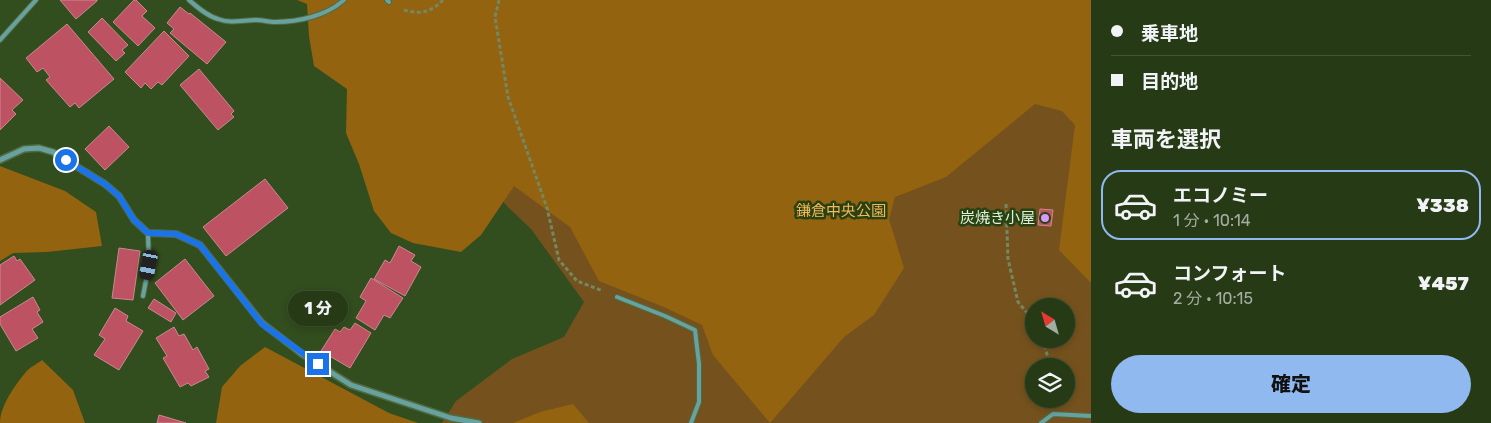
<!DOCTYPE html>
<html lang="ja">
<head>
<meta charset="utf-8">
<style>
	:root { --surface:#263a16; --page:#2e411f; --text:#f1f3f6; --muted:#a4ada1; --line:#425435; --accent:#90b9f0 }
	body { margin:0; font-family:Rubik,"Noto Sans JP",sans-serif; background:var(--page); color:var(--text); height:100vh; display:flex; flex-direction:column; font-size:19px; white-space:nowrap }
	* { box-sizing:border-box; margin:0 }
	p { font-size:16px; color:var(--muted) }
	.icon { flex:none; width:28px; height:28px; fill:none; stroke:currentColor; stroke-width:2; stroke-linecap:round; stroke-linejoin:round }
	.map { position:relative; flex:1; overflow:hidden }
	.details { display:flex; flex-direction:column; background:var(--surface); width:400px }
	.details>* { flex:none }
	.top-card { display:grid; align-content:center; height:110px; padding:0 20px; background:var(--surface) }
	.needle { width:32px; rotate:323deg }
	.buttons { position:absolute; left:1025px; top:298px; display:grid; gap:10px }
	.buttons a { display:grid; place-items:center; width:50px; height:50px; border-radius:50%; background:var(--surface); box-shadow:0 2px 8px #0003,0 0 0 1px var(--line); font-size:25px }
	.end { position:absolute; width:22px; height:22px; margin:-11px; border:6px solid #1a73e8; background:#fff; box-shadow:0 0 0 2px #fff }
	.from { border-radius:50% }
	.bubble { position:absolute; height:35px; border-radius:18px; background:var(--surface); box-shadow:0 2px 8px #0003,0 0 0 1px var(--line); font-size:16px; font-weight:800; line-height:35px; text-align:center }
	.car { position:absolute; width:15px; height:30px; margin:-15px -8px; border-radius:6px; box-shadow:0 0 4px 1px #0007; background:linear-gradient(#222 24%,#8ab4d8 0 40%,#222 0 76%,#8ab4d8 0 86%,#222 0) }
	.top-card b { display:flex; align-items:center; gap:18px; height:48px; font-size:19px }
	.top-card b+b { border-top:1px solid var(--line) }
	.top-card i { width:12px; height:12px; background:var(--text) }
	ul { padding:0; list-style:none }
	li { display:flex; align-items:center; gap:15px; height:70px; margin:0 10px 8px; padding:0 10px; border:2px solid transparent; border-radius:20px }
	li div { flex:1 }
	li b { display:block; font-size:19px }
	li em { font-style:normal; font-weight:800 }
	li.selected { border-color:var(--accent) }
	li>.icon { width:45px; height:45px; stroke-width:1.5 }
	h2 { padding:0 20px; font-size:22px; line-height:60px }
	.primary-button { display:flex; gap:10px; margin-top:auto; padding:10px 20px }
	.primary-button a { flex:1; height:58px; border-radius:30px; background:var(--accent); color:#111; font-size:20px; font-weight:800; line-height:58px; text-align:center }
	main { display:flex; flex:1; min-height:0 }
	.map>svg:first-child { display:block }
</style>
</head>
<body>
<main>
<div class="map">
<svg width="1091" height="423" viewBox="0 0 1091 423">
	<rect width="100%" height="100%" fill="#324d1e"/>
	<path fill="#75521d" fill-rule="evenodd" d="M1091,0V423H442L456,401L512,359L564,337L584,302L531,229L508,207L457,153ZM1034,306H1066V339H1034ZM1034,366H1066V399H1034Z"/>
	<g fill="#946310">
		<path d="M297,0H1091V283L1059,250L1075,125L1062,111L1035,104L946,177L895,197L889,219L904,268L874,315L844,337L770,423L713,355L702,325L664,307L599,281L570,227L514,186L481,235L461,252L413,243L391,233L374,211L359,164L346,133L347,89L314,66L309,36L307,4Z"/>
		<path d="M0,166L65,191L96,212L102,246L47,252L13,253L0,261Z"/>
		<path d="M265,347L389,413L418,423H216L222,387L240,366Z"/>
		<path d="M42,360L73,390L85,423H0C0,406 15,385 26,372C30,367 37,364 42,360Z"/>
		<path d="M573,404L589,423H513L540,412Z"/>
	</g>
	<g fill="#bc5262" stroke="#c9898f">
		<path d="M60,0H97V1L76,19Z"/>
		<path d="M134,0H136L147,11L142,16L155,28L138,46L113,22Z"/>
		<path d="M180,7L189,14L190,13L226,42L207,64L170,33L174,29L167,23Z"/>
		<path d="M102,18L128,45L122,50L125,53L116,61L88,32Z"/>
		<path d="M67,24L114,79L79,108L75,103L70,107L46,80L50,77L43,68L37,72L26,58Z"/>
		<path d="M164,31L189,56L162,85L158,82L151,89L145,83L141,88L125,72Z"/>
		<path d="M199,69L234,111L231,114L234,117L218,130L180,85Z"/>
		<path d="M0,78L23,100L12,110L16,114L0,130Z"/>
		<path d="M109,126L129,147L105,170L85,149Z"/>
		<path d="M265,179L288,208L226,256L203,227Z"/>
		<path d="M1040,209L1053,210L1051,226L1038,225Z"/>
		<path d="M399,246L415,255L411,261L421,267L405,296L374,279L385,260L390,263Z"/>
		<path d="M119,248L140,251L133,300L112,298Z"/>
		<path d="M14,256L17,261L20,259L35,280L0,305V265Z"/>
		<path d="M185,259L214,296L183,320L155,283Z"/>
		<path d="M371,278L403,298L390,318L384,315L375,330L356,318L366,301L360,297Z"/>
		<path d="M33,297L40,310L37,312L43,322L32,329L38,338L16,351L0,324V317Z"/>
		<path d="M154,299L176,313L171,322L148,308Z"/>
		<path d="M115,308L128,316L126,321L143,331L119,370L94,355L105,339L99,335Z"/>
		<path d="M355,323L371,333L350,368L321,351L335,329L340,332L344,327L350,330Z"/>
		<path d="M174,327L179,336L184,334L193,350L197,347L209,369L205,371L209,377L191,386L188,383L180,387L163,358L167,356L156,338Z"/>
		<path d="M159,415L186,423H157Z"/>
	</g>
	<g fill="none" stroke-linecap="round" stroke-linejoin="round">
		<g stroke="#516a3f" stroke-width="6">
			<g id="service">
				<path d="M189,0C197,7 207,16 218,19C231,24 243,20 256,20C262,20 269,22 275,22C298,22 326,16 344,0"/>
				<path d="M387,0L389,2"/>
				<path d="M0,40L36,0"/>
				<path d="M143,296L149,265L148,233"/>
				<path d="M617,297L665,316L695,330L699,364V402L691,423"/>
				<path d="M1041,423L1053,414L1091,416"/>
			</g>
		</g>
		<g stroke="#516a3f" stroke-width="8">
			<path id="minor" d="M0,160L24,149L39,148L53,152L105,184L119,196L134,220L148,233L176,234L200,245L262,323L302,354L351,385L451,418L479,423"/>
		</g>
		<g stroke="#728961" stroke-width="3" stroke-dasharray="4 2.5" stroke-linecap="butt">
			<path d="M499,0L495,17L508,97L547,208L559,260L577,281L603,291"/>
			<path d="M404,10C421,15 431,12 443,0"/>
			<path d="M1006,204L1008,259L1018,302L1034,321"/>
			<path d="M1043,339L1050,366"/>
		</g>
		<use href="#service" stroke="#67a2a0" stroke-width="4"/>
		<use href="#minor" stroke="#67a2a0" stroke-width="5"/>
	</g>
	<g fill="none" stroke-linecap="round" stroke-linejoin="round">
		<path stroke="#1a73e8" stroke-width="6" d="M66,160L105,184L119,196L134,220L148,233L176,234L200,245L262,324L318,364"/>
	</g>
	<circle fill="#d89af8" stroke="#284213" stroke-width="2" cx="1045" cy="218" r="5"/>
	<g text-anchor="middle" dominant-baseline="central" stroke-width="5" stroke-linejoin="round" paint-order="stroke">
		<g font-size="15" fill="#f7b658" stroke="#284213">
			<text x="841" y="211">鎌倉中央公園</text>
		</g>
		<g font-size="15" fill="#dff0d5" stroke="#284213" text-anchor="end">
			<text x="1035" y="218">炭焼き小屋</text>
		</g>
	</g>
</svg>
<div class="buttons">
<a><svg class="needle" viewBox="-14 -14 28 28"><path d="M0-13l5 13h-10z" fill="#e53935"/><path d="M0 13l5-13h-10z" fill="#a4ada1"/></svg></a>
<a><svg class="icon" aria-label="layers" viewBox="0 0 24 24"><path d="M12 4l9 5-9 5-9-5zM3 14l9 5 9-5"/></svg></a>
</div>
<i class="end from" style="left:66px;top:160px"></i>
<i class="end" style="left:318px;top:364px"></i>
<div class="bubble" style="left:288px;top:291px;width:60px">1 分</div>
<i class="car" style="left:149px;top:265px;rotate:191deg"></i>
</div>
<section class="details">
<div class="top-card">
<b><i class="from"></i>乗車地</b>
<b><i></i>目的地</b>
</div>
<h2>車両を選択</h2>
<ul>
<li class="selected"><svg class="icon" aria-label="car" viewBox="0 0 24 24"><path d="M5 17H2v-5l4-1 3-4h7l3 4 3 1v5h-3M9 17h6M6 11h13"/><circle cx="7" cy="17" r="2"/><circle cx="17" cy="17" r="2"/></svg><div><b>エコノミー</b><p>1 分 · 10:14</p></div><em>¥338</em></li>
<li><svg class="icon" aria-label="car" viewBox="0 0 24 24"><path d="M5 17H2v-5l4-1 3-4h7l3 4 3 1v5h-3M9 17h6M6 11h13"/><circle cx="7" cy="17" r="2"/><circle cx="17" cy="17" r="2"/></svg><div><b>コンフォート</b><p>2 分 · 10:15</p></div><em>¥457</em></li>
</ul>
<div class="primary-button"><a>確定</a></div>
</section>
</main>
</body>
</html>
